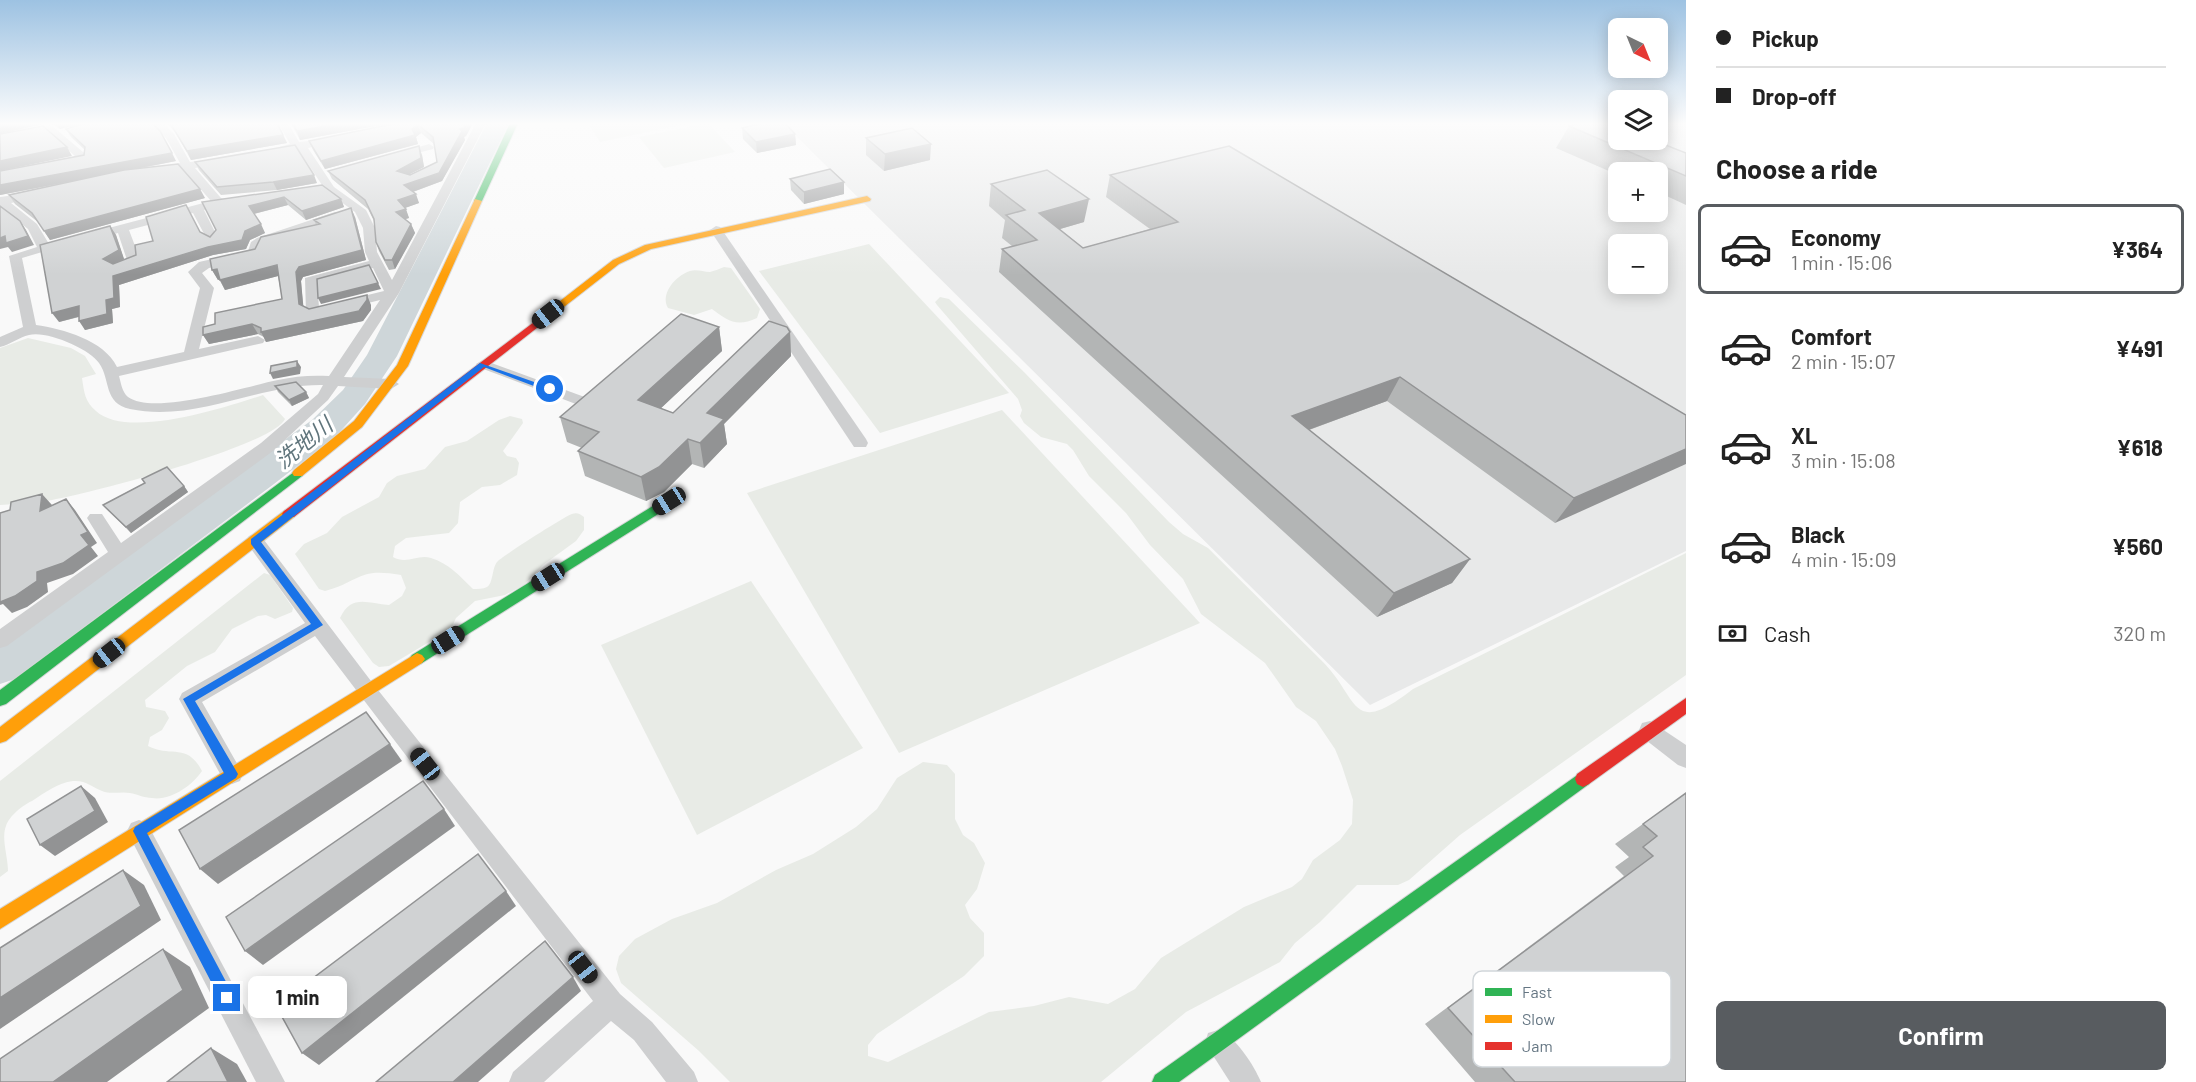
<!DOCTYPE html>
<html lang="en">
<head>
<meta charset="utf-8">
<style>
	:root { --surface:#fff; --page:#f6f6f6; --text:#222; --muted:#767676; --line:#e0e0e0; --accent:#585c60 }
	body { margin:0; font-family:Barlow,"Noto Sans JP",sans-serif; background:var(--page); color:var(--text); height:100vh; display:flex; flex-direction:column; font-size:22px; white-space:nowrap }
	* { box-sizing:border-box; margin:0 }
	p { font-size:20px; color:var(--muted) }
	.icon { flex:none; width:33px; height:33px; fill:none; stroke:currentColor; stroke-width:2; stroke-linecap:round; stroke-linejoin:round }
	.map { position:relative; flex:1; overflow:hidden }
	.side { display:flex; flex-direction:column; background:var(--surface); width:510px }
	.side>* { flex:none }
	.hud { display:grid; align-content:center; height:132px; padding:0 30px; background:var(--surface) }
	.needle { width:39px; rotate:137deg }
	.fabs { position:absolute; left:1608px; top:18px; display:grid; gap:12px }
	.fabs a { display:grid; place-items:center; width:60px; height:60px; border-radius:9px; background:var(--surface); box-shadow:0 3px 15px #0003; font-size:30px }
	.end { position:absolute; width:27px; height:27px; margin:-14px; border:8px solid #1a73e8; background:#fff; box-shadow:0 0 0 3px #fff }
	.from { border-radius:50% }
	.bubble { position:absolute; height:42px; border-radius:9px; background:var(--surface); box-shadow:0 3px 15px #0003; font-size:20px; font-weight:700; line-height:42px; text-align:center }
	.car { position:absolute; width:18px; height:36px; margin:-18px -9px; border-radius:8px; box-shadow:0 0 4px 2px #0007; background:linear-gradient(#222 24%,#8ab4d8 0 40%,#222 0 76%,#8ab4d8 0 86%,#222 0) }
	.hud b { display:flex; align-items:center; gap:21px; height:57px; font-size:22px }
	.hud b+b { border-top:2px solid var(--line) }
	.hud i { width:15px; height:15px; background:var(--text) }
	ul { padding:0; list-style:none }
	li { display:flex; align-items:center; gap:18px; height:90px; margin:0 12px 9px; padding:0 18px; border:3px solid transparent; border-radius:9px }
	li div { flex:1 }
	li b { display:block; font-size:22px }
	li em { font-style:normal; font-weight:700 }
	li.active { border-color:var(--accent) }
	li>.icon { width:54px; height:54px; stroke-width:1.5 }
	h2 { padding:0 30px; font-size:27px; line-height:72px }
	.pay { display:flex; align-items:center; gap:15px; height:66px; padding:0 30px; font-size:22px }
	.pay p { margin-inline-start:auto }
	.action { display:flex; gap:12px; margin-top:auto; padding:12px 30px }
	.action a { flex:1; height:69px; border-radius:9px; background:var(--accent); color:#fff; font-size:24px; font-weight:700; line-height:69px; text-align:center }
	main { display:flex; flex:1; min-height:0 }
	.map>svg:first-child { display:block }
</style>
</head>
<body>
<main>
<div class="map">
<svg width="1686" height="1082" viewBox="0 0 1686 1082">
	<rect width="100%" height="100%" fill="#f9f9f9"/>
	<path fill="#e8e9e9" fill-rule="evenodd" d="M783,123H1618V140H1658V123H1686V551L1370,705ZM1618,172H1658V212H1618ZM1618,244H1658V284H1618Z"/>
	<g fill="#e8ebe6">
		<path d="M588,123H691L600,142Z"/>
		<path d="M708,123L735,152L664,168L639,137Z"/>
		<path d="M869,244L1009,393L880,433L759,271Z"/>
		<path d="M724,267L731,268L760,309L757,318C736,328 727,320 712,309L694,315L668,308C660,294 675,276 690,271C697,269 703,272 710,272C714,271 719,269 724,267Z"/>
		<path d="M940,297L949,299L1024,372L1169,522L1183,534L1208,548L1321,660C1360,698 1349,739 1413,689L1686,553V675L1460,835L1409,880L1398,885H1357L1320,922L1295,943L1280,962L1186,1012L1101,1082H730L699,1051L621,983L616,969L619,956L635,939L672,919L717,903L776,870L813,854L856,827L877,809L897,778L923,762L947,765L955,774V819L963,835L974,843L985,863L977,889L965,905L970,918L984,933V956L964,976L877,1034L868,1045V1056L888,1062L989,1012L1034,1006L1069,997L1108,1004L1135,989L1161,958L1244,907L1292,887L1302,879L1313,860L1340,840L1352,824L1353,800L1342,766L1335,749L1316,721L1296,707L1265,663L1201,614L1183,579L1150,545L1126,513L1089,476L1073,450L1067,444L1041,437L1024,423L1020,416L1022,410L1018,399L937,305L935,302Z"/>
		<path d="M28,338L71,348L85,356L96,374L82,378C84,392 85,402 96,411C127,440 227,407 263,395L285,419C273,446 82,496 46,501C31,503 15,504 0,505V348Z"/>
		<path d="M1002,410L1200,623L899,753L747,493Z"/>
		<path d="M510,416L522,419L523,423L503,451L507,456L516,458L519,463L517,475L500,485L482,487L460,502L458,523L449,533L406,538L395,546L393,557C407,565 417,554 431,558C448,563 460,576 473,589C477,589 483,589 487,587C493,584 492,568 497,562C501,557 565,516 572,514C577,512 580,514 584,517V530L576,541L543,565L524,585L505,595L475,601L456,618L451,629L389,666L379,667L373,663L340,618C351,594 367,603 389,605L402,596L406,588L401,575C358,567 361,581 325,591L319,589L295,554L304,544L327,533L342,517L379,497L387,483L397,476L425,469L445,447L467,441L499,420Z"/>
		<path d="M264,573L270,575L293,608L292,612L275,619L266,615L258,616L232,629L215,652L187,666L145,700L146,707L165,711L169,718L162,730L150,737L148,746C171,758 187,742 202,771C192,786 170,801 152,798C144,798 137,794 130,793C120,791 112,795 102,791C92,787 86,780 73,781C58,783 44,793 32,801C23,805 9,816 6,826C1,839 8,856 8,871L0,877V781Z"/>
		<path d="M751,581L863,748L697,835L601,645Z"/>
	</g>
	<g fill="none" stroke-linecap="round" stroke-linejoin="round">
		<path fill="#ced6d9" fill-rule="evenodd" d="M487,123H509L397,356L365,404L336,436L274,484L15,679L0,684V644L312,420L343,390L367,355Z"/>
		<g stroke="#d5d6d7" stroke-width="2">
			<g id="fast">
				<path d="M510,123H518L482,201L475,203L474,201Z"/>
				<path d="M298,469L302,470L304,473L302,476L6,704L0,706V690Z"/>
				<path d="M669,496L674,498L675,501L674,504L422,663L417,665L412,663L409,659L412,655Z"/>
				<path d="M1583,771L1589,774L1591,779L1589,784L1179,1082H1152L1155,1075Z"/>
			</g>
		</g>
		<g stroke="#d5d6d7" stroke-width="2">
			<g id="slow">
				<path d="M867,196L871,199L870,201L651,249L619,264L542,324H534L533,322L613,260L645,245Z"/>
				<path d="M475,199L482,201L408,366L362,427L302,476H294L292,473L294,470L354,421L397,365Z"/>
				<path d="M289,509L296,514L294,517L6,741L0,743V727L284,511Z"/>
				<path d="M417,653L422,655L425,659L422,663L0,929V909Z"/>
			</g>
		</g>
		<g stroke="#d5d6d7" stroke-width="2">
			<g id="jam">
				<path d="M538,319L543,322L542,324L294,517H284L282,514L284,511Z"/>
				<path d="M1686,698V714L1589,784L1583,787L1577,784L1575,779L1577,774Z"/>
			</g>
		</g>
		<g fill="#cecfd0" fill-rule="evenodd">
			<path d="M151,123H163L174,134L190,162L224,159V163L195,168L221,198L231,201L204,210L219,240L217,243H209L193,213L129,230L141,262L118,271L111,267L127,260L118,233L90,241L84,237L86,234L211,201L184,170L154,172V168L180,163L166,138Z"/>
			<path d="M278,123H288L299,142L336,138V142L308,148L334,187L366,210L375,228L377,252L392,280L476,123H486L399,293L344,377L391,379L399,384L391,389L338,386L328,400L273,451L7,646L0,648V629L108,552L87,518L90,514H102L121,543L261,443L318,394L323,385C258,384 195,423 130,409C103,403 111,380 99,363C90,349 46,330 29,335C19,337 10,345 0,347V337L23,327L9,256L37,247L28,229L0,207V197L38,192V198L11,203L37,224L49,244L63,240L69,244L22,258L36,325C63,329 104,340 117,367L184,352L200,288L188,272L199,262L248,251L251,242L257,238L335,212H343V218L265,244L261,247L259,256L209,268L202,273L214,288L199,349L258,336L265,340L263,343L119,376C121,383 122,392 128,397C154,416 247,386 278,380C295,376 312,375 329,376L380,300L313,317L306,313L305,278L369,261L365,252L363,228L355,212L326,191L298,149L271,154L265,151L290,144ZM373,268L384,291L319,307L317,283Z"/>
			<path d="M51,125L89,157V161L63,167V163L77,158L49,132L0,142V136Z"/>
			<path d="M429,144L434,147L433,149L398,158L392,155Z"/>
			<path d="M716,226L720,227L866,439L868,443L866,447H854L710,230Z"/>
			<path d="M483,360L601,403L603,406L595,411L589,409L478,367L476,364Z"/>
			<path d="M255,534L261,536L374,685L620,994L652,1022L694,1072L698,1082H666L634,1040L611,1021L544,1082H509L513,1072L593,1001L315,636L202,702L243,774L240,781L232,784L224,781L179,699L182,693L305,623L249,546L246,541L249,536Z"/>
			<path d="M1650,721L1686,745V768L1678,765L1642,737L1639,730L1642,723Z"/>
			<path d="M139,820L147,823L285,1082H256L131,839L127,831L131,823Z"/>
			<path d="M1218,1030C1236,1037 1253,1064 1261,1082H1230L1205,1043L1208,1033Z"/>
		</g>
		<use href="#fast" fill="#30b455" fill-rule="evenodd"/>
		<use href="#slow" fill="#ff9f0a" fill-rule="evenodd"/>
		<use href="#jam" fill="#e5322d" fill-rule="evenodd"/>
	</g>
	<g fill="#b3b5b5">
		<path d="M51,123H85L60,129Z"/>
		<path d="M167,123H277L287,143L191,160L176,133Z"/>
		<path d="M291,123H392L300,140Z"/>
		<path d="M397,123H473L466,136L464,137L465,140L442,181L413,192L419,203L405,208L409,218L405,219L411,224L415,233L395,269L389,270L379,251L376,242L374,221L368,209L332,179L328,171L422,155L424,167L408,175H410L437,162L434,144L421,133L416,137L418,144L325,169L313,150L309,141Z"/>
		<path d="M1569,126L1686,153V205L1658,192V172H1618V175L1556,148Z"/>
		<path d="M742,128L795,134L796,145L757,153L743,139Z"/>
		<path d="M66,129L176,161L137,169L205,198L50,240L38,222L15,204L9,195L86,179L0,195V171L84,155L85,150L71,137Z"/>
		<path d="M866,138L930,160L884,171L866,155Z"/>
		<path d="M195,162L317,183L277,190L221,195L199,170Z"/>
		<path d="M1110,175L1686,415L1555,523L1387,401L1309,430L1470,559L1452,583L1377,617L999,272L1002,249L1012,246L1002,238L1005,220L989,206L991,184L1084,222L1060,229L1083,248L1150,229L1106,197Z"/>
		<path d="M790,179L844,194L804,204L791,190Z"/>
		<path d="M322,185L341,199L344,207L306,220L288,205L254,214L265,233L250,240L246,249L213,255L119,285L120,307L112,309L113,323L85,330L79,317L59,322L110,226L116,235L124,259L118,262L201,232L210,237L216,230L202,202Z"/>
		<path d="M355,217L366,260L303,277L301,281L303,306L309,309L371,305V310L363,321L266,342L264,337L258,334L209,344L203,335L215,324L282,299L278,276L225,290L219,279L218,280L212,270L255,249L316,225L314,220Z"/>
		<path d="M719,327L722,351L661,408L673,413L790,332L791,356L724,424L727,444L704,468L692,464L664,492L646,501L585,476L578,451L582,448L567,442L560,417Z"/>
		<path d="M275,386L306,392L309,398L292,406L278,392Z"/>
		<path d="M144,483L184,486L188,492L131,533L103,505Z"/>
		<path d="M1686,793V1082H1475L1425,1024L1624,876L1615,867L1629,857L1615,844Z"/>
	</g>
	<g fill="#929394">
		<path d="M4,123H48L0,134V124Z"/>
		<path d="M57,123H85L60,129Z"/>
		<path d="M342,123H392L300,140L297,131Z"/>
		<path d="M466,123H473L466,136L464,137L465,140L442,181L407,194L404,185L439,173L460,129Z"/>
		<path d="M418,125L421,133L416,137L418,144L325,169L321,161L412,129Z"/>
		<path d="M795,134L796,145L757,153L756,142Z"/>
		<path d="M283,135L287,143L191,160L187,151Z"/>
		<path d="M931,144L930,160L884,171L885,154Z"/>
		<path d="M419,146L422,155L424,167L400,179L397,171Z"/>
		<path d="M67,147L72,156L0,171V161Z"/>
		<path d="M172,153L176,161L0,195V185Z"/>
		<path d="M314,175L317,183L277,190L273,182Z"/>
		<path d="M844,182V194L804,204V192Z"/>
		<path d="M200,189L205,198L50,240L44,231Z"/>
		<path d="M416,194L419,203L402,209L398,200Z"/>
		<path d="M284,197L288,205L253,214L249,206Z"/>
		<path d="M341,199L344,207L306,220L302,211Z"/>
		<path d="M1089,199L1084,222L1036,236L1039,213Z"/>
		<path d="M351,208L355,217L366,260L303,277L301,281L304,313L299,304L296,272L299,267Z"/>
		<path d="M406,209L409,218L399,221L396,212Z"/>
		<path d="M20,221L26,230L34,245L12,252L8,247L0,249V238Z"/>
		<path d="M261,224L265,233L250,240L246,249L213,255L119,285L120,307L112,309L113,323L85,330L79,321L106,300L113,276L245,231Z"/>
		<path d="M411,224L415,233L395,269L392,260Z"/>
		<path d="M110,226L116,235L124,259L109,268L103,259Z"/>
		<path d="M277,265L282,275L225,290L220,280Z"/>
		<path d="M217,269L222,279L218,280L212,270Z"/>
		<path d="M378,283L381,289L321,304L318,298Z"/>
		<path d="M367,295L371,305V310L363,321L266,342L261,332Z"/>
		<path d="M79,306L85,315L59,322L52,313Z"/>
		<path d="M252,324L258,334L209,344L203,335Z"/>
		<path d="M719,327L722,351L643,425L638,400Z"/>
		<path d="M790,332L791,356L724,424L727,444L704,468L700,443L707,413Z"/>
		<path d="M297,361L301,367L300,374L273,379L270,373Z"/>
		<path d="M1400,377L1387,401L1281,440L1292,416Z"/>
		<path d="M306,392L309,398L292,406L289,400Z"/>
		<path d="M688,439L692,464L664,492L646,501L641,477Z"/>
		<path d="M1686,449V464L1555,523L1574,498Z"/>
		<path d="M184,486L188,492L131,533L126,527Z"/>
		<path d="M42,494L52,505L50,523L40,511Z"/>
		<path d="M66,499L75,510L97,543L91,547L98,556L73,574L47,583L48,592L27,607L12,613L3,604L0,605V591L37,572L81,535Z"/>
		<path d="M1470,559L1452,583L1377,617L1394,593Z"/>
		<path d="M390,744L402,761L218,884L200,869Z"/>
		<path d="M81,786L95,798L108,822L55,856L40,845Z"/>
		<path d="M444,809L455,826L263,965L245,951Z"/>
		<path d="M123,870L144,885L161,920L0,1029V998Z"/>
		<path d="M506,891L516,906L319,1065L302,1053Z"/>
		<path d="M163,949L190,967L209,1008L107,1082H53Z"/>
		<path d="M573,977L581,991L478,1082H453Z"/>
		<path d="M211,1048L237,1064L247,1082H228Z"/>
	</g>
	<g fill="#d0d2d3" stroke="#929394" stroke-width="1.5">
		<path d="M85,123H152L160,131L172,153L0,185V171L84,155L85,147L66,129Z"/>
		<path d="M170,123H277L283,135L187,151Z"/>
		<path d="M292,123H342L297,131Z"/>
		<path d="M397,123H466L464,128L460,129L462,131L439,173L404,185L416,194L398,200L406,209L396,212L411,224L392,260H385L376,242L374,219L365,200L328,171L419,146L421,158L397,171L410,175L437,162L433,137L418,125L412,129L415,135L321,161L309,141Z"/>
		<path d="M763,123H785L795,134L756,142L742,128Z"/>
		<path d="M1578,123H1613L1618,126V140H1653L1686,153V176L1569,126Z"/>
		<path d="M43,126L67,147L0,161V134Z"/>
		<path d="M912,128L931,144L885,154L866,138Z"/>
		<path d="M295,145L314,175L273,182L217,187L195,162Z"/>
		<path d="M1229,146L1686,415V449L1574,498L1400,377L1292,416L1470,559L1394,593L1002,249L1037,240L1006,215L1025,210L991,184L1047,170L1089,199L1039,213L1083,248L1178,222L1110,175Z"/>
		<path d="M178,164L200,189L44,231L32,213L9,195L124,170Z"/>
		<path d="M830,169L844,182L804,192L790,179Z"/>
		<path d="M322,185L341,199L302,211L284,197L249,206L261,224L245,231L242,240L208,247L113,276L114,298L106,300L107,314L79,321V306L52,313L40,245L110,226L119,250L103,259L113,264L136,255L135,245L153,241L146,217L186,205L200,232L210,237L216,230L202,202Z"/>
		<path d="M0,206L20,221L28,236L6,243L5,236L0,238Z"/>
		<path d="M351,208L362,250L299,267L296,272L299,304L309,309L367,295V300L359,311L261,332V328L252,324L203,335V327L215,324V313L282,299L277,265L220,280L217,269L212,270L210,259L255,249L261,237L320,224L314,220Z"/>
		<path d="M369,265L378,283L318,298L317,279Z"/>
		<path d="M681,314L719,327L638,400L673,413L769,321L787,327L790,332L707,413L724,419L700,443L688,439L659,467L641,477L578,451L599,432L560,417Z"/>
		<path d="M297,361V367L270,373L271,366Z"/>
		<path d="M296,382L306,392L289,400L275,386Z"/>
		<path d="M167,467L184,486L126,527L103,505L145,483L142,479Z"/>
		<path d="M42,494L40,511L66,499L88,532L81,535L89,545L63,563L37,572V581L15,596L0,602V513L10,510L11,502Z"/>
		<path d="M366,712L390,744L200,869L179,830Z"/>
		<path d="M423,781L444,809L245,951L226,917Z"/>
		<path d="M81,786L95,811L40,845L27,819Z"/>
		<path d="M1686,793V1082H1515L1448,1008L1653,856L1643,847L1657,836L1643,824Z"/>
		<path d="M478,854L506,891L302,1053L276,1006Z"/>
		<path d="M123,870L141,906L0,998V948Z"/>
		<path d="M545,941L573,977L453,1082H376Z"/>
		<path d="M163,949L183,990L53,1082H0V1059Z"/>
		<path d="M211,1048L228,1082H167Z"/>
	</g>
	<linearGradient id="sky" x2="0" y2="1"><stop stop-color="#9dc2e2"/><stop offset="0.45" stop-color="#fcfcfc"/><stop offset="1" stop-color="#fcfcfc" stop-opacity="0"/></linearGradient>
	<rect width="1686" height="275" fill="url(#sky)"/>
	<path fill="#1a73e8" d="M480,363L554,389L547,391L484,367L261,542L323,625L195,701L238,774L236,778L147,833L232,993L234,998L227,1005L222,1003L133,831L135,827L224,773L183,699L311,624L251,544V539Z"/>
	<g text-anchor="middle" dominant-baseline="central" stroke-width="6" stroke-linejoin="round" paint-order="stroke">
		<g font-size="22" font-style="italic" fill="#60757c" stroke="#fff">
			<text transform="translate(303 442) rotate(-39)">洗地川</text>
		</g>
	</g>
	<rect x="1473" y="971" width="198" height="96" rx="9" fill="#fff" stroke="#d1d6da" stroke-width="1.5"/>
	<rect x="1485" y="988" width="27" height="8" fill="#30b455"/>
	<rect x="1485" y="1015" width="27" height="8" fill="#ff9f0a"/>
	<rect x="1485" y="1042" width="27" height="8" fill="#e5322d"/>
	<g font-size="16" fill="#657683">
		<text x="1522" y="998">Fast</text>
		<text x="1522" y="1025">Slow</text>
		<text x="1522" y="1052">Jam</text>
	</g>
</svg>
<div class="fabs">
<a><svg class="needle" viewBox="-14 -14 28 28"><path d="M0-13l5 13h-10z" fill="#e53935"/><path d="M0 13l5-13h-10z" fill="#767676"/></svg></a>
<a><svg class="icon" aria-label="layers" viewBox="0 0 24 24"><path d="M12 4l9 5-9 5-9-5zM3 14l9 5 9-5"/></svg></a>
<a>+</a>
<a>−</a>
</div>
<i class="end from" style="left:550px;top:389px"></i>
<i class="end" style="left:227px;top:998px"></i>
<div class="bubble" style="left:248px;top:976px;width:99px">1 min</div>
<i class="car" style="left:548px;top:314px;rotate:232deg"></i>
<i class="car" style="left:669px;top:501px;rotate:238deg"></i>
<i class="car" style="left:548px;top:577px;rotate:238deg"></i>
<i class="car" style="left:448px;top:640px;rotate:58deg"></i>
<i class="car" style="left:109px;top:653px;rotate:232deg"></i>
<i class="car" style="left:425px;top:764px;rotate:322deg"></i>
<i class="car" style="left:583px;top:967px;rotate:142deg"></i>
</div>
<section class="side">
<div class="hud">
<b><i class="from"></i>Pickup</b>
<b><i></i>Drop-off</b>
</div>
<h2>Choose a ride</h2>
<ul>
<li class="active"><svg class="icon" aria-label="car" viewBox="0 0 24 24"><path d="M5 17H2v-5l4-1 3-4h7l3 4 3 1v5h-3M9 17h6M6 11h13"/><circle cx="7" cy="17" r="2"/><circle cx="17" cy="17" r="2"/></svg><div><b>Economy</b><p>1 min · 15:06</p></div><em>¥364</em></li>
<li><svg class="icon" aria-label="car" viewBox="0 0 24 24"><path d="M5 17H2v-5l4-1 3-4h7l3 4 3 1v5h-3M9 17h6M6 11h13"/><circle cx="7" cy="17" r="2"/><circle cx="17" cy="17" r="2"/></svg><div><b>Comfort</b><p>2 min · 15:07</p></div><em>¥491</em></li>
<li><svg class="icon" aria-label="car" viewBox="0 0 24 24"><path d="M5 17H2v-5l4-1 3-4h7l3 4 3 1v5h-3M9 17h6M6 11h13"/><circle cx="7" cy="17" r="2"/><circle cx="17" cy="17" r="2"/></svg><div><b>XL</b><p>3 min · 15:08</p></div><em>¥618</em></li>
<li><svg class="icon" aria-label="car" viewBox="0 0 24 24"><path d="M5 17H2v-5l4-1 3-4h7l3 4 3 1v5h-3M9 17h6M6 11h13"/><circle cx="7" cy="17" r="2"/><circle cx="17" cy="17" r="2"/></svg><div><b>Black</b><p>4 min · 15:09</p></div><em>¥560</em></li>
</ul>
<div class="pay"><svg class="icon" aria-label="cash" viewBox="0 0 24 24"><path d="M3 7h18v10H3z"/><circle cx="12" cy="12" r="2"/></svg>Cash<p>320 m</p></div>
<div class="action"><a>Confirm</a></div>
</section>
</main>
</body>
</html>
